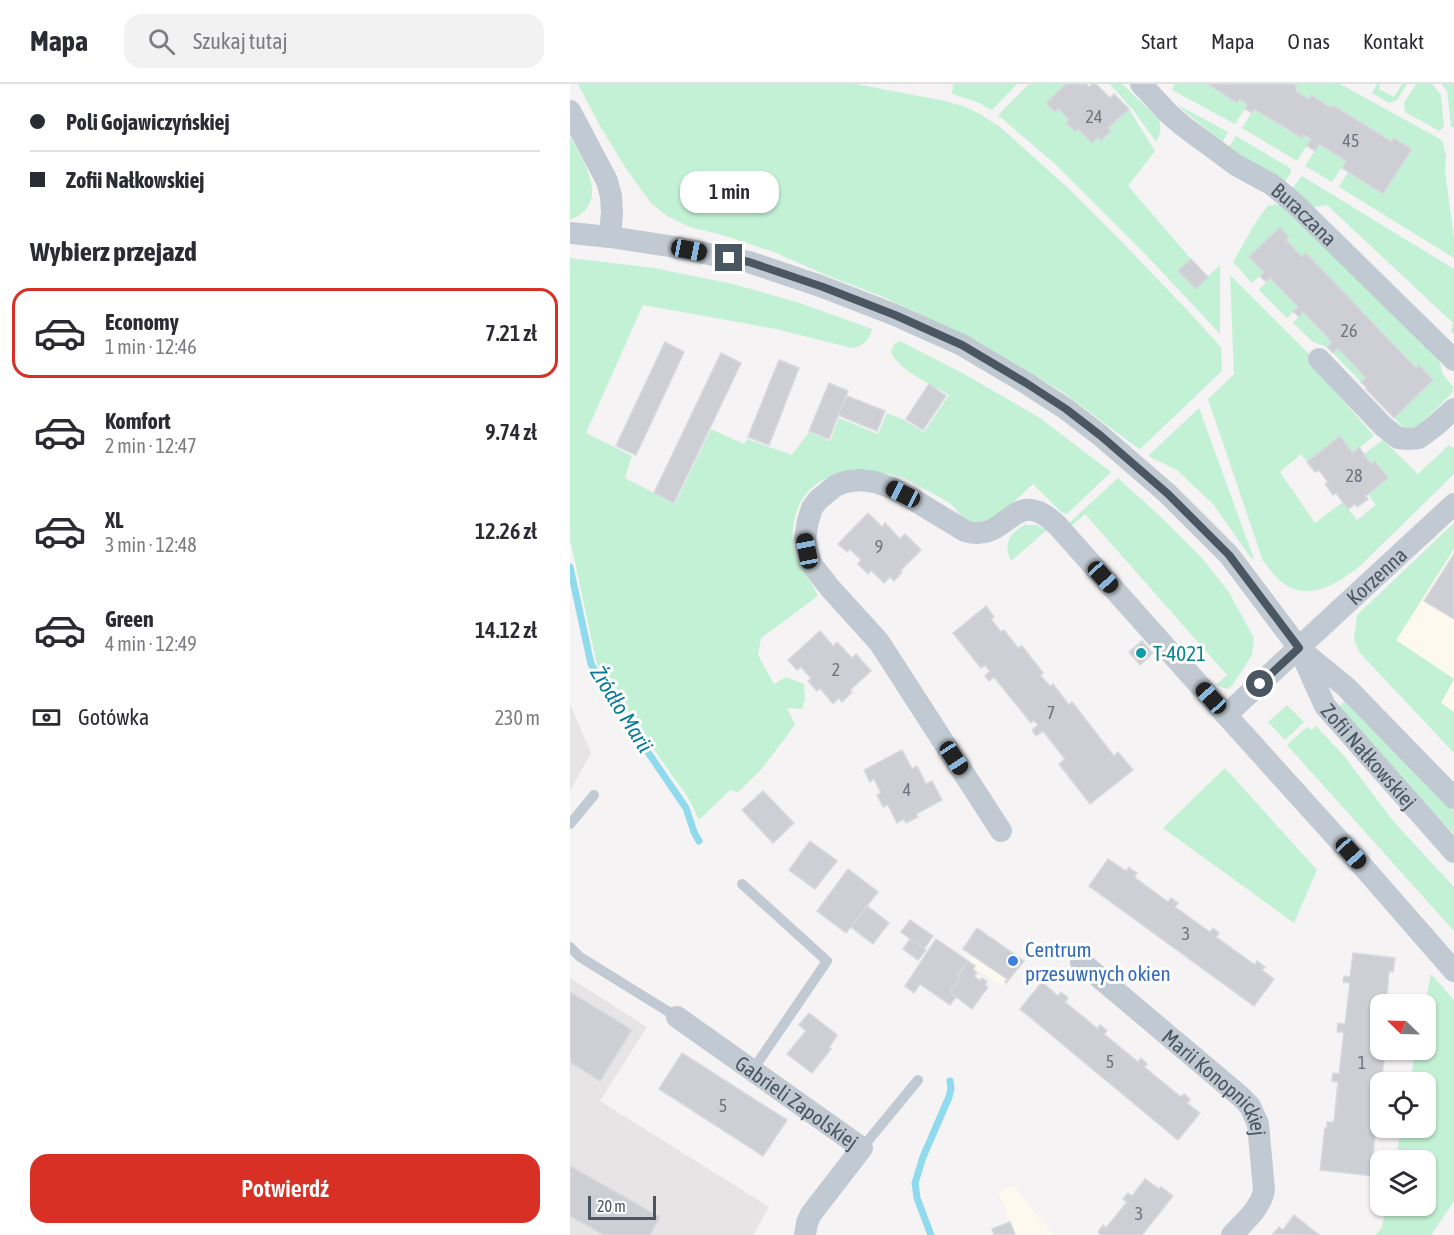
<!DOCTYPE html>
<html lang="pl">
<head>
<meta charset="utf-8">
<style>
	:root { --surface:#fff; --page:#f2f2f3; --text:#2b2b33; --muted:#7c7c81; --line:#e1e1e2; --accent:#d93025 }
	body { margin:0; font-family:"Asap Condensed",sans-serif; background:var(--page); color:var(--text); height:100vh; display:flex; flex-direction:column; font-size:22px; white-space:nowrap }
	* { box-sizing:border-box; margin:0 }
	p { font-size:20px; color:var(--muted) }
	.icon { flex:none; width:33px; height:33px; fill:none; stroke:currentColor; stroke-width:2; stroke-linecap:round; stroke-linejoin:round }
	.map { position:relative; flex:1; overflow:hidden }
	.panel { display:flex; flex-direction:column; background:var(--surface); width:570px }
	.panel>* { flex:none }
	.banner { display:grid; align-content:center; height:132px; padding:0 30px; background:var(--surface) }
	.needle { width:39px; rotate:293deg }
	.fabs { position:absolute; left:800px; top:910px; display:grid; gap:12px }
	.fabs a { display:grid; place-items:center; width:66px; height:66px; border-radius:12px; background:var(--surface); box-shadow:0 2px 4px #0004; font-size:30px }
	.scale { position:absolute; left:18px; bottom:15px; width:68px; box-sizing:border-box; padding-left:6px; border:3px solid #4a5661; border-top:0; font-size:16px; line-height:21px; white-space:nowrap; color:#4a5661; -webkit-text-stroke:4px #fff; paint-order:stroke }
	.end { position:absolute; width:27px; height:27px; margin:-14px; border:8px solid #4a5661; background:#fff; box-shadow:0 0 0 3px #fff }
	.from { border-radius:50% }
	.bubble { position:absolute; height:42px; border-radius:18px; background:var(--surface); box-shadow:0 2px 4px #0004; font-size:20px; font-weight:600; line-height:42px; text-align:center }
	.car { position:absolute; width:18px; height:36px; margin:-18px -9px; border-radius:8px; box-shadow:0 0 4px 2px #0007; background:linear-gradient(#222 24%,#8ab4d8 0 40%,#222 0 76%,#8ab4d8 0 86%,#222 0) }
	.banner b { display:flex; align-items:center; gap:21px; height:57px; font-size:22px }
	.banner b+b { border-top:2px solid var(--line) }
	.banner i { width:15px; height:15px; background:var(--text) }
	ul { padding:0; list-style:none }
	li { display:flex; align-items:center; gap:18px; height:90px; margin:0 12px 9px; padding:0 18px; border:3px solid transparent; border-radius:18px }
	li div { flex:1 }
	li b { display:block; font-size:22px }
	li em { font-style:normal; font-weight:600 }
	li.on { border-color:var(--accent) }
	li>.icon { width:54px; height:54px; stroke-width:1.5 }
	h2 { padding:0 30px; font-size:27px; line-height:72px }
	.pay { display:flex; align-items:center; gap:15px; height:66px; padding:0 30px; font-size:22px }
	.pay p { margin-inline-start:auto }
	.primary-button { display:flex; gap:12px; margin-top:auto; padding:12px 30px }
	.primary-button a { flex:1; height:69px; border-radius:18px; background:var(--accent); color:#fff; font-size:24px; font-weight:600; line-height:69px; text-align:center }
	header { display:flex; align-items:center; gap:36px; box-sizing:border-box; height:84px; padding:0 30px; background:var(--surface); border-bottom:2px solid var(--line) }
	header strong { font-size:28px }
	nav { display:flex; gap:33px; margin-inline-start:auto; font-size:21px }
	.search { width:420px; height:54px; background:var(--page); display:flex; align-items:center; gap:15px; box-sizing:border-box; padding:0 21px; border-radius:18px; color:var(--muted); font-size:22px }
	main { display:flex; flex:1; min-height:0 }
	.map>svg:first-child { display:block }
</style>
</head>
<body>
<header>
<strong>Mapa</strong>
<div class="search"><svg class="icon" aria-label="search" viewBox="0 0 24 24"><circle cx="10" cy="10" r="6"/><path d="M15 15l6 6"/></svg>Szukaj tutaj</div>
<nav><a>Start</a><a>Mapa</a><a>O nas</a><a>Kontakt</a></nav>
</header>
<main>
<section class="panel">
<div class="banner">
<b><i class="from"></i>Poli Gojawiczyńskiej</b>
<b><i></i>Zofii Nałkowskiej</b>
</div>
<h2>Wybierz przejazd</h2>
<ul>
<li class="on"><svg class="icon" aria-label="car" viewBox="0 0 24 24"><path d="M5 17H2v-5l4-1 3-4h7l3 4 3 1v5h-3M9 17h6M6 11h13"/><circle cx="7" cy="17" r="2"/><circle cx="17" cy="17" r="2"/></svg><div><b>Economy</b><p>1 min · 12:46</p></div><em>7.21 zł</em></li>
<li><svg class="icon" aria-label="car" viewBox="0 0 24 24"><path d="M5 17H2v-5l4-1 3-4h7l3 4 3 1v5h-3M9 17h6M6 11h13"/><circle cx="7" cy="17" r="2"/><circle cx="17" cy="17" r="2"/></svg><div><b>Komfort</b><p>2 min · 12:47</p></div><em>9.74 zł</em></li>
<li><svg class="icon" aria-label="car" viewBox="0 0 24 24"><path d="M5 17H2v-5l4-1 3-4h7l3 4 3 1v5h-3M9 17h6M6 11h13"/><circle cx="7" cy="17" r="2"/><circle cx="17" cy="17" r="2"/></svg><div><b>XL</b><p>3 min · 12:48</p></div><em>12.26 zł</em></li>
<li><svg class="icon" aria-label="car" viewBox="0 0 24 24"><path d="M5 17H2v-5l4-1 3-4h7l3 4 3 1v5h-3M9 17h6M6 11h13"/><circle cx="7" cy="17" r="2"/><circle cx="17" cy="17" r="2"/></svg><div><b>Green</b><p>4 min · 12:49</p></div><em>14.12 zł</em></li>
</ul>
<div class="pay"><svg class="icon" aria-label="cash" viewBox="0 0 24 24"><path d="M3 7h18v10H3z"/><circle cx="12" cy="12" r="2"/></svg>Gotówka<p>230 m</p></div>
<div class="primary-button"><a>Potwierdź</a></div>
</section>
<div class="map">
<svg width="884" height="1151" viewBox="0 0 884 1151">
	<rect width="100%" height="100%" fill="#f5f3f3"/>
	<g fill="#fdf9ef">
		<path d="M884,443V665L790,568Z"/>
		<path d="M407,844L454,877L432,903L409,886L407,889L403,885L398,877L402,871L393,865Z"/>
		<path d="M444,1102L483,1151H445L428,1108Z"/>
	</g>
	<g fill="#e6e4e5">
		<path d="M0,620L21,669L0,707Z"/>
		<path d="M0,894L77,943L30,1017L199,1123L183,1151H0Z"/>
	</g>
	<g fill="#c3f1d5">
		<path d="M8,0H286L375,17L393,22L410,30L430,43L497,103L551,157L620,229L651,263L652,287L570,365L565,362L494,309L405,256L311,212L256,191L204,168L156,152L120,143L97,132L81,119L55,83L30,42Z"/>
		<path d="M383,0H447L422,26L407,18L382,10Z"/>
		<path d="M459,0H496L477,19L489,25L499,36L497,39L505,47L508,45L522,59L528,53L531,56L541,47L538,44L559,25L585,67L558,102L621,175L608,187L626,204L650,181V250L577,172L485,80L428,31Z"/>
		<path d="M540,0H552L589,35C591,44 591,50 586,58L564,27Z"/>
		<path d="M605,0H638L667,18L669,15L678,20L665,40L602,6Z"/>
		<path d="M723,0H770L870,55L873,59L876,72L875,87L884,155V174L769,103L778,88L814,110L841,65L825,54L822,58L764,21L761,25L741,12L738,15L725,6Z"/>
		<path d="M807,0H810L809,5L824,13L832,0H837L827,16L819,19L802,9Z"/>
		<path d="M847,0H862L871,11L874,43L869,47L835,28L834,19L844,3Z"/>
		<path d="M871,0H884V44L881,43L877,7Z"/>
		<path d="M608,21L658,48L652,59C638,45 622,35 608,21Z"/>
		<path d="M684,25L731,54L734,51L741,55L727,77L672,44Z"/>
		<path d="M0,52C14,79 42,119 0,136Z"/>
		<path d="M666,52L720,84L721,88L713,101L659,63Z"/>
		<path d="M749,60L776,77L762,98L735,82Z"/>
		<path d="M732,92L884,185V250L881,247L883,239L757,121L740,124L721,106Z"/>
		<path d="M706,120L717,123L869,273L872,289L883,303V308L848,343L834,344L824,334L863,296L849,281L846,284L736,170L732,173L716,156L719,153L680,173L694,188L682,199L663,178L687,136L698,122Z"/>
		<path d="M0,174L84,184L163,200L230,219L302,245C299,256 294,262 282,264L206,245L73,221L16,349L62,372L55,394L105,420L141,345L174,360L177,355L222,371L239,348L260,357L269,334L308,350L317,329L334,336L354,348L379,311C364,302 324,284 321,267L325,259L330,257L394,290L470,334L541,388L497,430L491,428L463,400C448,413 427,438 408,438C391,439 390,426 379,419C369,412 358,407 347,401C342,399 337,394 331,393C320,389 307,390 295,390C286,390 276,389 268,391C235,398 220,427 223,459C226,484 240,492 248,512L191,554L188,571L204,600L216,593L234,600L235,615L232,625L217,624L225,641L219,648V649L190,687L168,708L160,706L129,736L119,715L39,602L27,581L0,455Z"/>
		<path d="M660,191L744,275L742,281L804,352L783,369L770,353L737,378L731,370L710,388L745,439L773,418L787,436L806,421L798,410L818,394L805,377L801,380L794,370L813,356L848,390L879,361L884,364V390L790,482C770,498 741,517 716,501C706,495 700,485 693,477L638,315L664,290Z"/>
		<path d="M700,194L728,223L717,234L689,206Z"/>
		<path d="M733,228L762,258L757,263L743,258L723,239Z"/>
		<path d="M768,264L796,294L791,298L763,269Z"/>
		<path d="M629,324L684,475L681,474L643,420L607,386L578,372Z"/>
		<path d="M548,394L592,434L633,475L658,507L684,554L682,571L662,602L657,605L646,601L657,591L515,430L501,442L499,439Z"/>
		<path d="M884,439V465L826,556L884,595L871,619L884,628V669L790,569L784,556L787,531Z"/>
		<path d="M454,441H467L477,446L441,477C433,461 439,450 454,441Z"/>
		<path d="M776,616L884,727V750L765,626Z"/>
		<path d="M717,621L734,638L715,656L698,638Z"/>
		<path d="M746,642L774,672L824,738L884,803V847L717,661L737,643L741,646Z"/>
		<path d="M655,684L747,786L724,839L593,744Z"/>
		<path d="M861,890L884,916V1117L861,1151H806L812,1143L816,1122H855V1077H825L831,1044H855V999H840L846,966H855V921Z"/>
	</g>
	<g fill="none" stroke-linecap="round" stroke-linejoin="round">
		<g stroke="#90daee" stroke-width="7">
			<path d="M0,483L21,580L41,614L116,724L124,748L129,757"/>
			<path d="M361,1151L347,1114L345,1099L353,1073L379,1013L381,1004L380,997"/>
		</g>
	</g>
	<g fill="#cdcfd5" stroke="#d7d9de" stroke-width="1.5">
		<path d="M496,0H516L519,3L522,0H526L540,14L544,10L559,25L538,44L541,47L531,57L528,53L522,59L508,45L505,48L496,39L499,36L489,25L485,28L476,19Z"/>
		<path d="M638,0H723L727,3L725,6L738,15L741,11L761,24L763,21L822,58L824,54L842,65L813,110L772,84L776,77L749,60L745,67L737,62L741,55L734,51L732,54L684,25L682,29L675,25L678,20L669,15L667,19Z"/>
		<path d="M710,143L719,153L716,156L732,173L736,169L846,284L849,281L863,296L824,334L796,305L797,304L791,298L796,294L768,264L763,269L757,263L762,258L733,228L729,233L723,227L728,223L700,194L696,198L690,192L694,188L679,173Z"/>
		<path d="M621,175L638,193L626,205L608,187Z"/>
		<path d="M95,258L114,268L66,371L46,362Z"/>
		<path d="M151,269L171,279L104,419L84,409Z"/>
		<path d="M209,276L229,284L199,361L178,353Z"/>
		<path d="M259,299L278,307L259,355L239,347Z"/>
		<path d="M359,300L376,312L353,346L336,335Z"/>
		<path d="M277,312L315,327L307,347L268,331Z"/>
		<path d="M770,352L783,369L789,363L801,380L805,377L818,394L796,412L798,415L787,423L785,420L778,425L766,409L763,411L755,400L758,398L749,386L745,388L737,378Z"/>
		<path d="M298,429L312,443L315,439L330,455L335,450L351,466L330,487L332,488L324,497L320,493L314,499L301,486L298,490L288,480L291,476L280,465L277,468L268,460Z"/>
		<path d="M884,470V535L854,517Z"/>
		<path d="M416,522L424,533L421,535L431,548L434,546L448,564L452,562L473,589L470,591L480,602L483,600L499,621L502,618L544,672L548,668L563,686L520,720L489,680L495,675L473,647L466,652L462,646L468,641L464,636L461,639L424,593L419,597L415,592L420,587L415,581L411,584L383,549Z"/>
		<path d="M250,547L263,562L267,558L282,574L286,570L301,587L280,606L282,608L272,618L269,614L263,620L250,604L247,607L238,597L241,594L231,583L227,586L218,576Z"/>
		<path d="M572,557L583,569L570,581L559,568Z"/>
		<path d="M332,666L342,685L347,682L356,700L362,697L372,716L346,730L348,733L336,739L334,735L327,739L318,721L313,723L307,711L311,709L304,695L300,698L294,686Z"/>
		<path d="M193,707L224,739L203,759L172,726Z"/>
		<path d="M240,757L267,777L245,805L219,786Z"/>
		<path d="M538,775L556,787L559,783L562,786L567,789L564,793L598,818L601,814L608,819L605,823L640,848L643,844L649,849L646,853L685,881L687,877L695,883L692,886L704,895L684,922L519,802Z"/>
		<path d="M278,785L308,808L276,849L247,827Z"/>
		<path d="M297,822L319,839L303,860L281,843Z"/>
		<path d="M340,836L363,852L354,865L331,848Z"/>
		<path d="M407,844L454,877L436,899L435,898L437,895L393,865Z"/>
		<path d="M340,855L356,866L348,876L333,865Z"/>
		<path d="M366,855L398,877L387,892L390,894L380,908L386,913L380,921L350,900L344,909L335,902Z"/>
		<path d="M783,869L825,874L823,888L819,887L817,911H821L820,921H810V966H815L803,1070H807L804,1092L750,1086L755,1044H757V1038H764L768,998L762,997V994L763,989L769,990L774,948H767L768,939L775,940L780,899L773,898L774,892L780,893Z"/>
		<path d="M398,877L405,882L403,885L407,889L404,892L410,897L412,894L417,898L415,901L418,903L402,925L380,908L390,894L387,892Z"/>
		<path d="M472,898L488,912L491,908L498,914L495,918L528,945L530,941L534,944L537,947L534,950L568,978L571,974L577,980L574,983L611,1013L614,1010L620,1015L617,1019L630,1029L608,1056L450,925Z"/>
		<path d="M0,908L62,946L30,997L0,978Z"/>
		<path d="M239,929L267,951L259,964L261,965L242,989L217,970L236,947L229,941Z"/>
		<path d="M112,969L217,1036L193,1072L89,1005Z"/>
		<path d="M0,1082L90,1133L80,1151H34L0,1132Z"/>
		<path d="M575,1095L589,1105L591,1103L603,1112L572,1151H531L528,1148L533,1141L536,1144L557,1118L553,1115L558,1109L562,1112Z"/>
		<path d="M724,1131L749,1151L703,1150L709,1143L713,1146Z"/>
		<path d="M440,1138L445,1150L424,1151L422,1145Z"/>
	</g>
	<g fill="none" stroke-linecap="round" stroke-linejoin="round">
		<g stroke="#c1cad2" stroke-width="10">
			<path d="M0,740L24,711"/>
			<path d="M172,800L257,877L182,987"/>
			<path d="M0,863L10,873L107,933"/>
			<path d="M292,1064L348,996"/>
		</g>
		<g stroke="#c1cad2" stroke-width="22">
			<path id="s1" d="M571,0L598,29L613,42L666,81L701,100L723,118L884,276"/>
			<path d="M0,27L37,97L41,112L42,128L40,153"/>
			<path id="s2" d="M0,149L40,153L99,162L179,178L253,203L325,231L392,261L456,299L496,325L531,352L598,410L659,471L729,564L755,622L884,768"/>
			<path d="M749,275L813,342L828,354L838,355L849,354L865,342L884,325"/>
			<path d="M732,567L776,603L884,714"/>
			<path d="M656,631L795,785L884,887"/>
			<path id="s3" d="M431,747L309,558L260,504L242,481L237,467L235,454L238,437L242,424L248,416L265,402L275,398L290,396L305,398L322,404L344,416L395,447C439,461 442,398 487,441L656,631L884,420"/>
			<path id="s4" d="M511,878L670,1012L680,1022L688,1040L694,1106C691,1124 674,1138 662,1151"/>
			<path id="s5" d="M107,933L292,1064L241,1130L237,1139L235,1151"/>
		</g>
	</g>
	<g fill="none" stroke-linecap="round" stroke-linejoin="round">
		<path stroke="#4a5661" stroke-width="8" d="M159,174L179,178L253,203L325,231L392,261L456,299L496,325L531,352L598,410L659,471L729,564L690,600"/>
	</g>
	<circle fill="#0f9aa8" stroke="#fff" stroke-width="2" cx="571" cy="569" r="6"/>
	<circle fill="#3f7fe0" stroke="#fff" stroke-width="2" cx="443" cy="877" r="6"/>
	<g text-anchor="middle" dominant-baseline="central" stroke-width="6" stroke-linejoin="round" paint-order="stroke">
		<g font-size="18" fill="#6b747e">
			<text x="524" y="32">24</text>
			<text x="781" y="56">45</text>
			<text x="779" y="246">26</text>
			<text x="784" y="391">28</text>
			<text x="309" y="462">9</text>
			<text x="266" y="585">2</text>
			<text x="481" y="628">7</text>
			<text x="337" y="705">4</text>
			<text x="616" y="849">3</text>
			<text x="540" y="977">5</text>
			<text x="792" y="978">1</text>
			<text x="153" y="1021">5</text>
			<text x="569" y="1129">3</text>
		</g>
		<g font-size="21" fill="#4a5661" stroke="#fff">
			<text stroke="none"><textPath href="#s1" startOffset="210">Buraczana</textPath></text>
			<text stroke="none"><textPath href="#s3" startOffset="1124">Korzenna</textPath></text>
			<text stroke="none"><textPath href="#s2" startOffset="998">Zofii Nałkowskiej</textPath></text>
			<text stroke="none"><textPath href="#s4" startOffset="182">Marii Konopnickiej</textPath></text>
			<text stroke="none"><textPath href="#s5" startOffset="147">Gabrieli Zapolskiej</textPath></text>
		</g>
		<g font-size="21" fill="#0d838f" stroke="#fff" text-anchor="start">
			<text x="583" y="569">T-4021</text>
		</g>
		<g font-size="21" fill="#366cbe" stroke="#fff" text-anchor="start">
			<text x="455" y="865">Centrum<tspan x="455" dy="24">przesuwnych okien</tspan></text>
		</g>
		<g font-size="22" font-style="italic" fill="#0c7c9b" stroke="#fff">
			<text transform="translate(52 625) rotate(58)">Źródło Marii</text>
		</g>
	</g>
</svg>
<div class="fabs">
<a><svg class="needle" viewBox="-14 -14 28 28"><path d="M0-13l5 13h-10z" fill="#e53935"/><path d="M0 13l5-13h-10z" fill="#7c7c81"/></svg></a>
<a><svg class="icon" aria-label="locate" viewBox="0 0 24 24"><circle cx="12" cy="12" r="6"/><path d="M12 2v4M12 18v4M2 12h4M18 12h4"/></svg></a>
<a><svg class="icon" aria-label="layers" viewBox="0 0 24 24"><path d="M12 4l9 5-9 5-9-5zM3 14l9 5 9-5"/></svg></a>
</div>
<div class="scale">20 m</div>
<i class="end from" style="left:690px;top:600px"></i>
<i class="end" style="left:159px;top:174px"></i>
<div class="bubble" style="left:110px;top:87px;width:99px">1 min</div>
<i class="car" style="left:119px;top:166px;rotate:101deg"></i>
<i class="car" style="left:333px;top:410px;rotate:297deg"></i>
<i class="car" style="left:237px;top:467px;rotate:349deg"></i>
<i class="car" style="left:533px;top:493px;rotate:138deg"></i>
<i class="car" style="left:641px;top:614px;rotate:318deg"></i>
<i class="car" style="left:384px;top:674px;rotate:147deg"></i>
<i class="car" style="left:781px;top:769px;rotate:138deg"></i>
</div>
</main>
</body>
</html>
